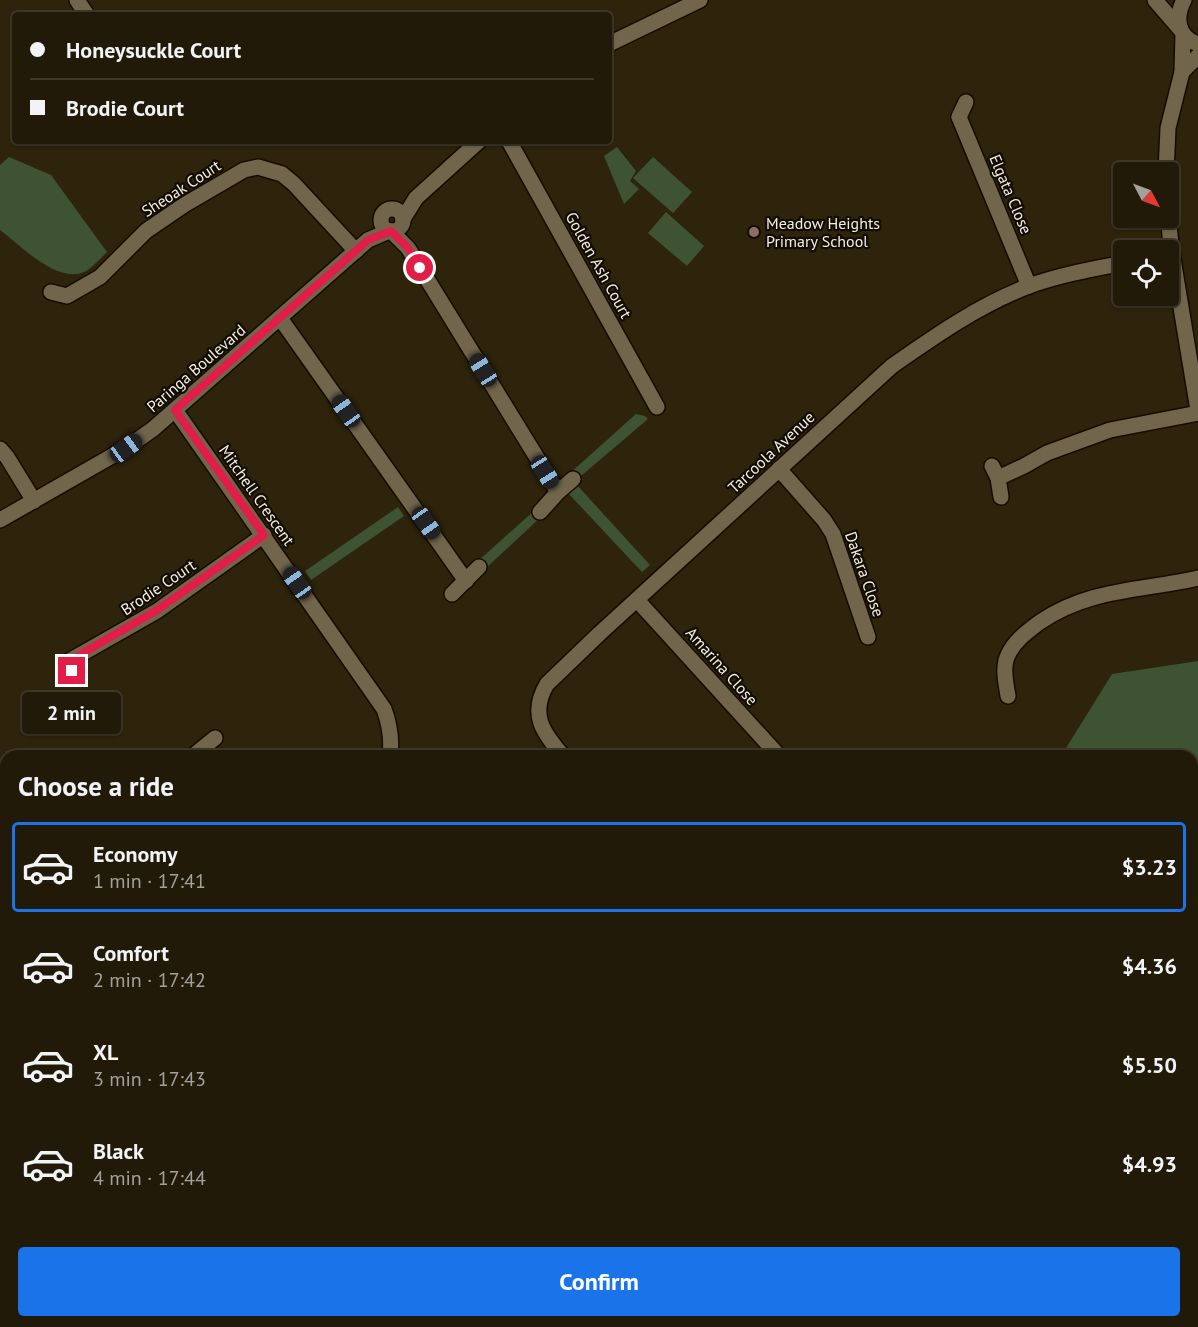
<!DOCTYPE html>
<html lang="en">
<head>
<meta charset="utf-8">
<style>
	:root { --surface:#221a08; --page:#2e2716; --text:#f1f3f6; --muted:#a2a19c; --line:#3f3829; --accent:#1a73e8 }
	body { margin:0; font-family:"PT Sans",sans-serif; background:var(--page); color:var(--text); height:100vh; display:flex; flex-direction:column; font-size:22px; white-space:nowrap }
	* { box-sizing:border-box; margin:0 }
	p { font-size:20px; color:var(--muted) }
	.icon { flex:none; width:33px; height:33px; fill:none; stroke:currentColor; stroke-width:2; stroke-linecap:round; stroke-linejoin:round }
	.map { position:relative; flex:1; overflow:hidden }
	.panel { position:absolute; left:0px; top:750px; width:1198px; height:578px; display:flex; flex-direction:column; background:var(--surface); border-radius:18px 18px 0 0; box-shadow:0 2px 4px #0004,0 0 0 2px var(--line) }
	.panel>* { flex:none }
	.top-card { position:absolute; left:12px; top:12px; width:600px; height:132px; border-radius:6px; box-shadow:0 2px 4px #0004,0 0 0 2px var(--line); display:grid; align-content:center; height:132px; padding:0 18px; background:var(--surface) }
	.needle { width:39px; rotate:131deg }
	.tools { position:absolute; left:1113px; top:162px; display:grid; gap:12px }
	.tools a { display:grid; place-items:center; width:66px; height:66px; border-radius:6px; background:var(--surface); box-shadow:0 2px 4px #0004,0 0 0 2px var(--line); font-size:30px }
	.end { position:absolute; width:27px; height:27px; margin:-14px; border:8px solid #e11d48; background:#fff; box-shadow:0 0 0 3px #fff }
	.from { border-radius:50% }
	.bubble { position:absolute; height:42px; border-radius:6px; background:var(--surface); box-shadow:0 2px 4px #0004,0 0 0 2px var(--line); font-size:20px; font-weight:700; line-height:42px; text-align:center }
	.car { position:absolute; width:18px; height:36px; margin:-18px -9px; border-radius:8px; box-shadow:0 0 4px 2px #0007; background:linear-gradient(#222 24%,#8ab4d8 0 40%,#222 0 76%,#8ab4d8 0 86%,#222 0) }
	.top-card b { display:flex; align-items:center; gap:21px; height:57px; font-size:22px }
	.top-card b+b { border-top:2px solid var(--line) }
	.top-card i { width:15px; height:15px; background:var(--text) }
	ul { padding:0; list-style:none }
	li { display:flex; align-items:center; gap:18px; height:90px; margin:0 12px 9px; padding:0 6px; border:3px solid transparent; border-radius:6px }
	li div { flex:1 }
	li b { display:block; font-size:22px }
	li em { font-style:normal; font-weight:700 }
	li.current { border-color:var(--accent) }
	li>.icon { width:54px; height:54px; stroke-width:1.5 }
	h2 { padding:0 18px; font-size:27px; line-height:72px }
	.primary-button { display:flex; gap:12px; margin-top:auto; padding:12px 18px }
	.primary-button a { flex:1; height:69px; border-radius:6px; background:var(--accent); color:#fff; font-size:24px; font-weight:700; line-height:69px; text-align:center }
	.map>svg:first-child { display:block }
</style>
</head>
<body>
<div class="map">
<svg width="1198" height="1327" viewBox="0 0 1198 1327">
	<rect width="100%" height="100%" fill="#2e230b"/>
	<g fill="#3e5331">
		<path d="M617,147L636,171L630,181L639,189L624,204L604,156Z"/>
		<path d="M9,157L51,175L107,252C101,258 93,267 86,271C59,286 20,245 0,230V165Z"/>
		<path d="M653,157L692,192L673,213L633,178Z"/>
		<path d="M666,212L704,246L687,266L648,233Z"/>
		<path d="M636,414L645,416L648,419L575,481L569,474Z"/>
		<path d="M570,483L577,485L650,565L642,572L568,493Z"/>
		<path d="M398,507L404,516L311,580L305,571Z"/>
		<path d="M536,509L542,516L484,570L477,562Z"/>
		<path d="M1198,661V1122L1193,1130L1192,756H1053L1063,753L1112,674Z"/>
		<path d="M0,1123L6,1128V1231L0,1236Z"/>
		<path d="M297,1322H336L343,1327H296Z"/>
	</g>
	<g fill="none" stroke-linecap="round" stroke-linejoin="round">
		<g stroke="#160c00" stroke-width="18">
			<g id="minor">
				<path d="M77,0L87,15"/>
				<path d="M1155,0L1180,29"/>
				<path d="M1184,0C1175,17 1177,37 1198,44"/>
				<path d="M609,44L700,0"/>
				<path d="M1182,72L1198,56"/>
				<path d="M959,117L1029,286"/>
				<path d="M959,117L966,102"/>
				<path d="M509,141L657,407"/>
				<path d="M1166,172L1168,128L1182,72L1183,34"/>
				<circle cx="392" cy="220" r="11"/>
				<path d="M1168,217L1172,253L1198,410"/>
				<path d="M403,219L416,198L479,141"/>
				<path d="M391,231L408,248L558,492"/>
				<path d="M51,292L67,296L100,277L146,231L184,205L244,170L258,167L282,174L294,184L356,251"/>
				<path d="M280,318L466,581"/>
				<path d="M175,410L384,709C390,725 392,739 390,756"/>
				<path d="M0,449L7,457L34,501"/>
				<path d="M992,466L998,478L1001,497"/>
				<path d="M779,469L824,520L833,534L868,637"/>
				<path d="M998,478L1024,466L1047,453L1110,430L1198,413"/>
				<path d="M540,512L558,492L573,479"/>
				<path d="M0,520L126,448L153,429L368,240L389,231"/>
				<path d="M452,594L479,567"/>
				<path d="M637,600L779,756"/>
				<path d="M69,661L157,611L264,535"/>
				<path d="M1008,696C1006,683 1002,667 1008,655C1014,641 1028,631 1040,622C1090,588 1142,591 1198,578"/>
				<path d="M193,756L215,738"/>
				<path d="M563,756C543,733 529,714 547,684L599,634L892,366C935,336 979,305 1029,286C1059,275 1092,269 1124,263"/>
				<path d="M0,887L6,896"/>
				<path d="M1192,1142L1198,1135"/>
				<path d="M929,1322L931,1327"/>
				<path d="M1091,1327L1092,1322"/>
			</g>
		</g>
		<g stroke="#160c00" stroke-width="21">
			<g id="major">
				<path d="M0,1065L6,1071"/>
				<path d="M0,1109L6,1115"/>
				<path d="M415,1322L436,1327"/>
				<path d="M535,1322L556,1327"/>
			</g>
		</g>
		<use href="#minor" stroke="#71654c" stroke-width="15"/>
		<use href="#major" stroke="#a1824a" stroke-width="18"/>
	</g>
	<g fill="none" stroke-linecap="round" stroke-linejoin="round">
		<path stroke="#e11d48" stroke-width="8" d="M72,671L69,661L157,610L264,535L175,410L368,240L391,231L408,248L420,268"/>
	</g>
	<circle fill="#8d6e63" stroke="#120d04" stroke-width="2" cx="754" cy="232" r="6"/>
	<g text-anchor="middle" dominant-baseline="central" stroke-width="4.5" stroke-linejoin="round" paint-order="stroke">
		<g font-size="16" fill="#f6efe1" stroke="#120d04">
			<text transform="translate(181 188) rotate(-33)">Sheoak Court</text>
			<text transform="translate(1011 194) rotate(67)">Elgata Close</text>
			<text transform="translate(599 265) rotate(61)">Golden Ash Court</text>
			<text transform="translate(196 368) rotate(-41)">Paringa Boulevard</text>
			<text transform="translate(771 452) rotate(-43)">Tarcoola Avenue</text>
			<text transform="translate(257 495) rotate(55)">Mitchell Crescent</text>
			<text transform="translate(865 574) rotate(71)">Dakara Close</text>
			<text transform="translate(158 587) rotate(-34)">Brodie Court</text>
			<text transform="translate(722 666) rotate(48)">Amarina Close</text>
		</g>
		<g font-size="16" fill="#f6efe1" stroke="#120d04" text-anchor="start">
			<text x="766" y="223">Meadow Heights<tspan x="766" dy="18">Primary School</tspan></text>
		</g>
	</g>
</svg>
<div class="tools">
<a><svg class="needle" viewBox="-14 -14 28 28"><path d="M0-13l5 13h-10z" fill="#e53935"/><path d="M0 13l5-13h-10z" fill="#a2a19c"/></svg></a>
<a><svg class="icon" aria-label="locate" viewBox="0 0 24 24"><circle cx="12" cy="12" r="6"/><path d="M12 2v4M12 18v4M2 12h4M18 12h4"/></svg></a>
</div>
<i class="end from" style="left:420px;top:268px"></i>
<i class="end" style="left:72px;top:671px"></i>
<div class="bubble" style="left:22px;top:692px;width:99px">2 min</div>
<i class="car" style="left:483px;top:370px;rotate:328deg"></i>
<i class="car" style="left:346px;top:411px;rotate:325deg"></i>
<i class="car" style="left:126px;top:448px;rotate:54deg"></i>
<i class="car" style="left:545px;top:472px;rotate:148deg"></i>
<i class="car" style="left:426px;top:523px;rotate:145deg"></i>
<i class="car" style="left:297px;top:583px;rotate:325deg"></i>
<div class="top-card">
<b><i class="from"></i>Honeysuckle Court</b>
<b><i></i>Brodie Court</b>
</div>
<section class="panel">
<h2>Choose a ride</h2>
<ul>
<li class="current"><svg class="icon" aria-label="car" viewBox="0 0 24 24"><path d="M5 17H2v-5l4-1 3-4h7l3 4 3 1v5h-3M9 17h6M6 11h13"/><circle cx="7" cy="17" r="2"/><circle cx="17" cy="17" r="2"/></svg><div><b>Economy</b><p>1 min · 17:41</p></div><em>$3.23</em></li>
<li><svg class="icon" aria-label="car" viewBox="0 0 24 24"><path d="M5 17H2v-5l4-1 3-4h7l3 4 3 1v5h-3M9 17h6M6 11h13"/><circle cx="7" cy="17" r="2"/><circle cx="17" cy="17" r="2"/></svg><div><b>Comfort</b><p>2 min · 17:42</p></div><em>$4.36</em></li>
<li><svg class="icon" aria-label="car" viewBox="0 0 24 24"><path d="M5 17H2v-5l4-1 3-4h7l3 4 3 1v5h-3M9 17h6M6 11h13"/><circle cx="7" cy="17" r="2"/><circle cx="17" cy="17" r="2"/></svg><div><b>XL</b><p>3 min · 17:43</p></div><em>$5.50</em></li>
<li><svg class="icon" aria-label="car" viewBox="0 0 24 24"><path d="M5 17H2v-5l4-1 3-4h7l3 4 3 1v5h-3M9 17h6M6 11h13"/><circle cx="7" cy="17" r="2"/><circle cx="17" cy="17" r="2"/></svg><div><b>Black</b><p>4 min · 17:44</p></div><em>$4.93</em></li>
</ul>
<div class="primary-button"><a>Confirm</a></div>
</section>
</div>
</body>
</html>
